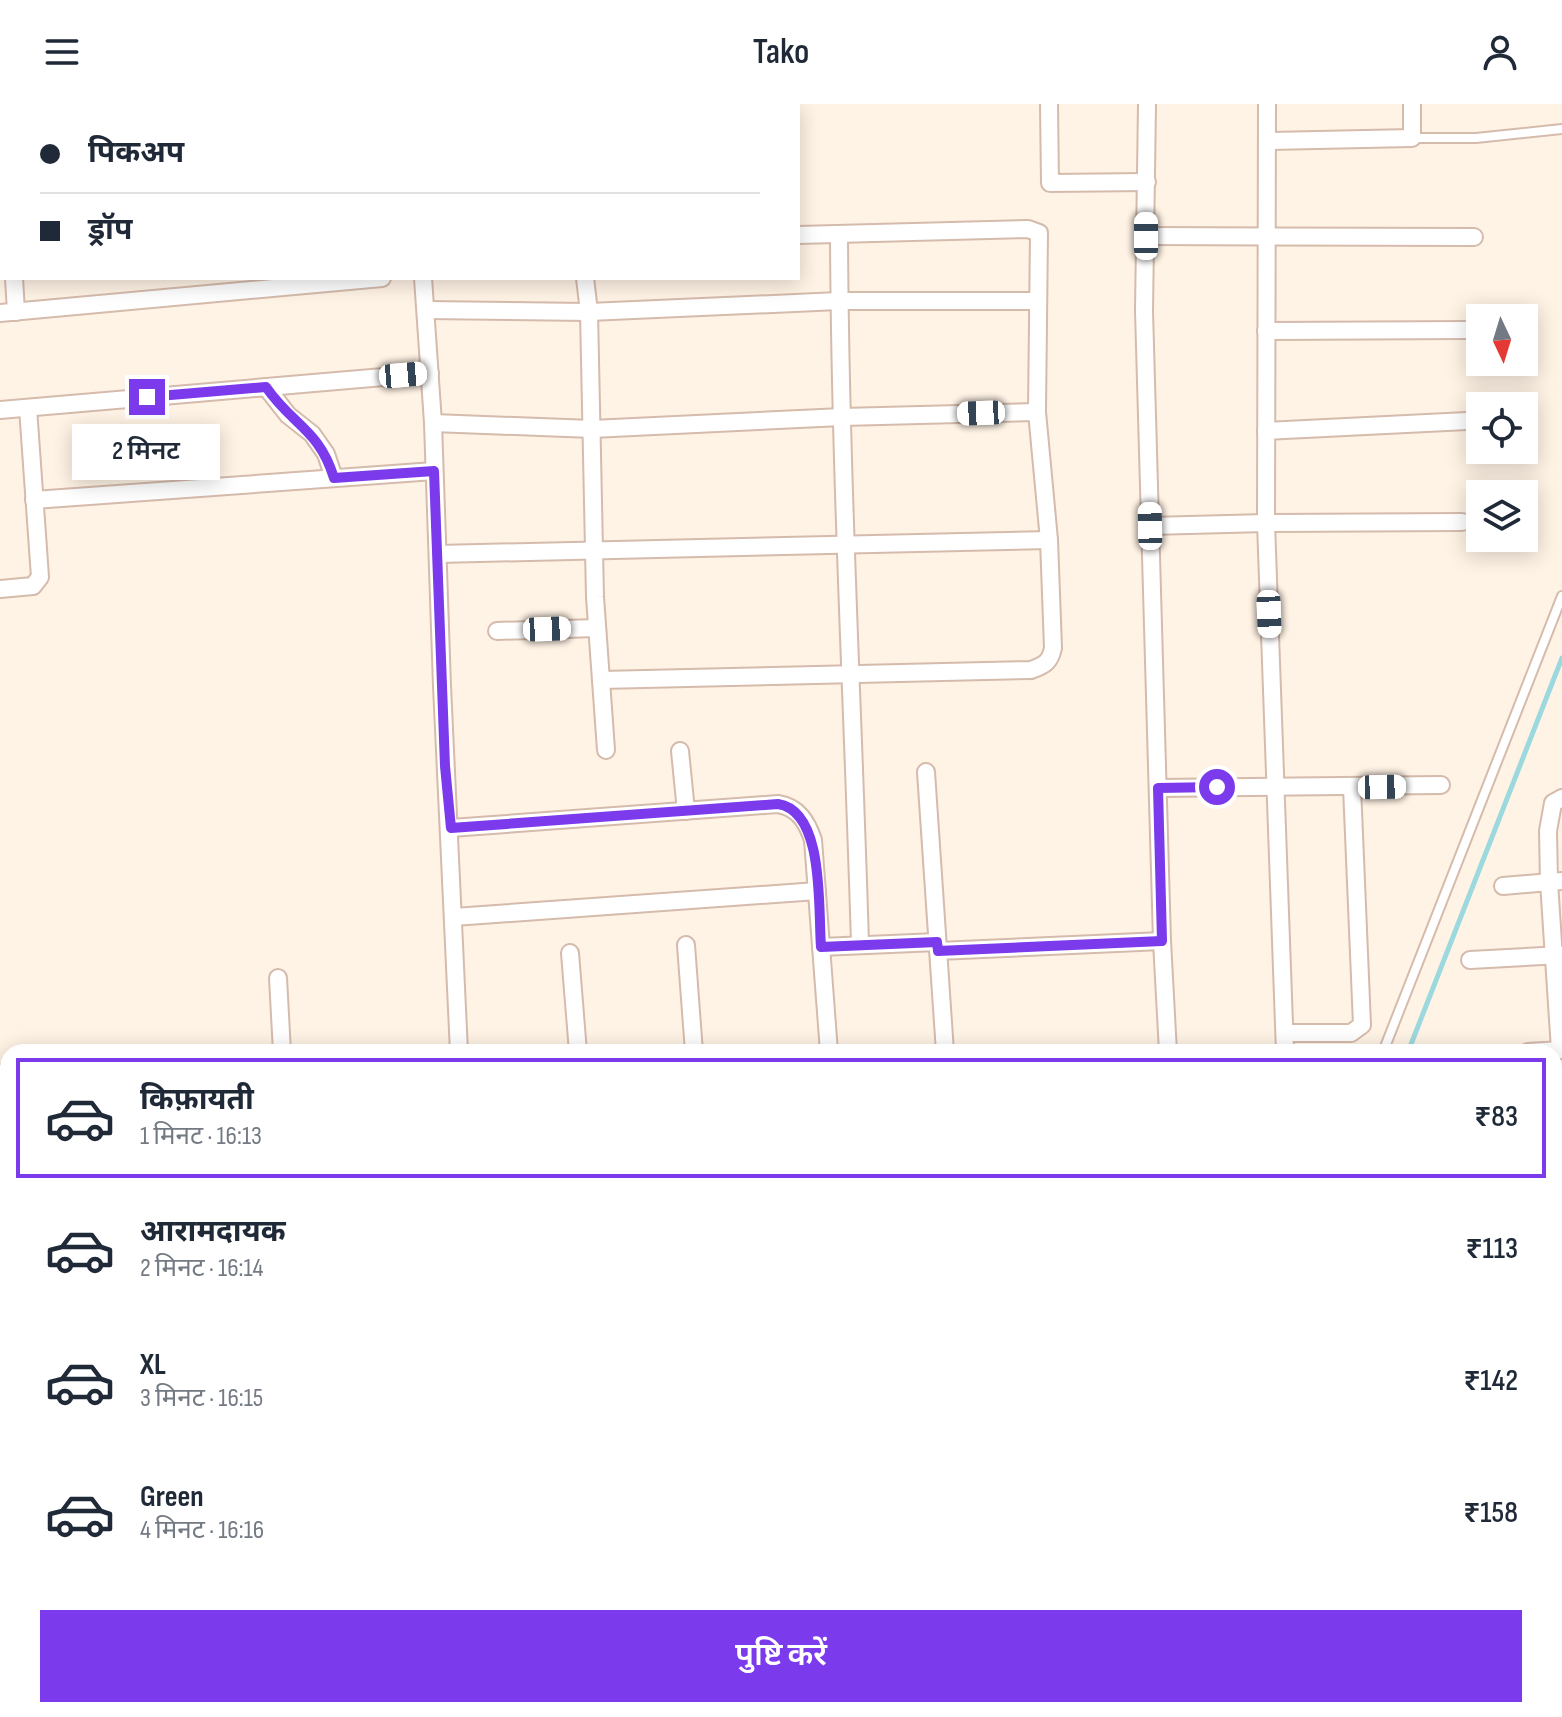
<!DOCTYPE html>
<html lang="hi">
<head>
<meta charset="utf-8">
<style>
	:root { --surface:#fff; --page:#f6f6f7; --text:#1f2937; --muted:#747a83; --line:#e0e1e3; --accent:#7c3aed }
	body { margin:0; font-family:"Sofia Sans Condensed","Noto Sans Devanagari",sans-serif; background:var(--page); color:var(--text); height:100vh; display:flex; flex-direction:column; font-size:30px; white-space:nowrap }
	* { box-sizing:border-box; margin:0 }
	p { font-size:26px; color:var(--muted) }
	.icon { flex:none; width:44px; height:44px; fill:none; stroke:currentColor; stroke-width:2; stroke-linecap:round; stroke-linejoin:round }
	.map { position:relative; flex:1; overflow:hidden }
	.side { position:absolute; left:0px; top:940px; width:1562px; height:674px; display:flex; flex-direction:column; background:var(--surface); border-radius:24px 24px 0 0; box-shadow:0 4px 20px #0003 }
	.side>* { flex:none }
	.guide { position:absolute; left:0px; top:0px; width:800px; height:176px; box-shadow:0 4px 20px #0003; display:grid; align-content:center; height:176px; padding:0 40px; background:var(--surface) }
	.needle { width:52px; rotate:176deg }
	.fabs { position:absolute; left:1466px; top:200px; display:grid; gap:16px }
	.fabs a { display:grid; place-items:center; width:72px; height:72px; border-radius:0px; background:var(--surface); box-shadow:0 4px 20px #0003; font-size:40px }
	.end { position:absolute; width:36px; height:36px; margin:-18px; border:10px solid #7c3aed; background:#fff; box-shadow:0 0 0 4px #fff }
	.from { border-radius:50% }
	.bubble { position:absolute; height:56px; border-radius:0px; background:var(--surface); box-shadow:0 4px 20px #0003; font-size:26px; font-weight:600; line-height:56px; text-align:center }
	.car { position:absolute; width:24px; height:48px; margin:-24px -12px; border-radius:10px; box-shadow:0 0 6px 2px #0007; background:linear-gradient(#fff 24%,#345 0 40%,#fff 0 76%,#345 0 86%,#fff 0) }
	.guide b { display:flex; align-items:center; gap:28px; height:76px; font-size:30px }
	.guide b+b { border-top:2px solid var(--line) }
	.guide i { width:20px; height:20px; background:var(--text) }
	ul { padding:14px 0 0; list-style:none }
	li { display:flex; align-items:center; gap:24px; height:120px; margin:0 16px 12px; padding:0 24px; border:4px solid transparent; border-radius:0px }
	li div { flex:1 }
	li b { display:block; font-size:30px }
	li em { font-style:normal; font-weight:600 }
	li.on { border-color:var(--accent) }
	li>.icon { width:72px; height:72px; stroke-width:1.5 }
	.primary-button { display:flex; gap:16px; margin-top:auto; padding:16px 40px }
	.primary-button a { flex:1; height:92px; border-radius:0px; background:var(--accent); color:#fff; font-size:32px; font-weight:600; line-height:92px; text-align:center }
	header { display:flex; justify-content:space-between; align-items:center; height:104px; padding:0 40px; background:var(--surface); font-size:36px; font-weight:600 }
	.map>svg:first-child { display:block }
</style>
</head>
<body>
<header><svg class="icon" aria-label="menu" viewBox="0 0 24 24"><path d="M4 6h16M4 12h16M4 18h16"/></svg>Tako<svg class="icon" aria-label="person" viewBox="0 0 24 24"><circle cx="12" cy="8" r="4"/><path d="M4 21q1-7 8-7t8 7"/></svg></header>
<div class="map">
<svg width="1562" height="1613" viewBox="0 0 1562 1613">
	<rect width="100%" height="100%" fill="#fff3e5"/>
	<path fill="#eee5df" d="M1562,1115V1613H1176L1179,1606H1554V1116Z"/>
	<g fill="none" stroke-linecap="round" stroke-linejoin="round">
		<g stroke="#9cd9de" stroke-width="5">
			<path d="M1408,948L1562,554"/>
			<path d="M1147,1613L1149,1606"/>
		</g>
		<g stroke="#d5bbac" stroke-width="12">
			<g id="service">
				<path d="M1412,34H1476L1562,25"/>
				<path d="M1383,948L1562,492"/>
				<path d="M1554,1350H1562"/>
			</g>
		</g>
		<g stroke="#d5bbac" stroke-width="20">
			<g id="minor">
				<path d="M2,0V7"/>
				<path d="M407,0V2"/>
				<path d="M517,0V2"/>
				<path d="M1049,0L1050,79L1147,78"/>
				<path d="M1147,0L1144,207L1162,837L1168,948"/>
				<path d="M1267,0L1266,419L1285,948"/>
				<path d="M1267,37L1412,34V0"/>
				<path d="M839,130C840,367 853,603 860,840"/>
				<path d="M1146,132L1474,133"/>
				<path d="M14,174L16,208"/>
				<path d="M423,174L433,319L442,582L459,948"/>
				<path d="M585,174L589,208L595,493L606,646"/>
				<path d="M426,206L589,208L839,197H1037"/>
				<path d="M0,209L382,174"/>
				<path d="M1266,227L1468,226"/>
				<path d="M266,283L288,311L312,330L326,350L334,374"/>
				<path d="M0,306L430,269"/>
				<path d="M433,319L592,325L842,313L1037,308"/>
				<path d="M1266,327L1467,317"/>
				<path d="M34,396L434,367"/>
				<path d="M1150,422L1266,419L1462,418"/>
				<path d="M438,450L1049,436"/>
				<path d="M0,485L33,482L40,473L28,304"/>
				<path d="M497,527L597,524"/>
				<path d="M601,576L1031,566C1045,561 1050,558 1053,544L1049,436L1037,308L1039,129L1028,125L798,131"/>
				<path d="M680,647L686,707"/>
				<path d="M926,668L945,948"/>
				<path d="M1158,684L1441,681"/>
				<path d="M451,724L778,700C798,703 807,718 813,736L829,948"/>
				<path d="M1503,782L1562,777"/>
				<path d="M454,813L817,787"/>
				<path d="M686,841L694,948"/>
				<path d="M821,843L937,838"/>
				<path d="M938,847L1162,837"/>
				<path d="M570,849L578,948"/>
				<path d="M1470,856L1562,851"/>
				<path d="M278,874L282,948"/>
				<path d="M1285,929H1351L1362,921L1352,683"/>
				<path d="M1560,946L1549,778L1548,727L1553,699L1562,694"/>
				<path d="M1528,948L1562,946"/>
				<path d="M0,969L8,1072"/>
				<path d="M1554,1087H1562"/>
				<path d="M0,1125L8,1124"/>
				<path d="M0,1471H8"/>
				<path d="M1065,1613L1071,1606"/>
				<path d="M1114,1613L1117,1606"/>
			</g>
		</g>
		<use href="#service" stroke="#fff" stroke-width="8"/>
		<use href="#minor" stroke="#fff" stroke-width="16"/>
	</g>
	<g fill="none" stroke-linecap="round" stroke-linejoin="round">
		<path stroke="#7c3aed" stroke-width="10" d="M147,293L266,283C292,321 319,325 334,374L434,367L445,662L451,724L778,700C825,707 818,805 821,843L937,838L938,847L1162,837L1158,684L1217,683"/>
	</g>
</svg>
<div class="fabs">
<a><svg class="needle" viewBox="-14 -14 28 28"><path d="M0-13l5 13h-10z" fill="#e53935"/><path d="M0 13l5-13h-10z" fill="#747a83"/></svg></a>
<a><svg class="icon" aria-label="locate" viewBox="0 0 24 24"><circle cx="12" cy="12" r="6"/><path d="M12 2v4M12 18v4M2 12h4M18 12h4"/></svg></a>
<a><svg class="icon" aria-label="layers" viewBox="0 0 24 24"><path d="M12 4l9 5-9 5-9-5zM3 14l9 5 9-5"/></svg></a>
</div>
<i class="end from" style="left:1217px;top:683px"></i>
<i class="end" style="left:147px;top:293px"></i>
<div class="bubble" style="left:72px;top:320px;width:148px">2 मिनट</div>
<i class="car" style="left:1146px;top:132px;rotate:0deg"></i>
<i class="car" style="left:403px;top:271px;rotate:85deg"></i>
<i class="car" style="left:981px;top:309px;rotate:268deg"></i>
<i class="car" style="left:1150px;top:422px;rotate:359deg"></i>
<i class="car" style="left:1269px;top:510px;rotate:178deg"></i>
<i class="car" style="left:547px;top:525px;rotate:88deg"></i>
<i class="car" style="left:1382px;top:683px;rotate:89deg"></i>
<div class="guide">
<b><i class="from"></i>पिकअप</b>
<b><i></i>ड्रॉप</b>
</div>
<section class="side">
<ul>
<li class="on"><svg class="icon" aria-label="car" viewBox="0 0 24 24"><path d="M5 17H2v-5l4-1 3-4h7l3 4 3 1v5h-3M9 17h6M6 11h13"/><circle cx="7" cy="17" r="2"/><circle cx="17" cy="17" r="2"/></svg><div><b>किफ़ायती</b><p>1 मिनट · 16:13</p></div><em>₹83</em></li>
<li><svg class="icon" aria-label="car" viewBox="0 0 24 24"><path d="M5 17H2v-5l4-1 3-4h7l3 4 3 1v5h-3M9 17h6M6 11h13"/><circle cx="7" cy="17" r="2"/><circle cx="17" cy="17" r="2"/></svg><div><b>आरामदायक</b><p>2 मिनट · 16:14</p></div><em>₹113</em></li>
<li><svg class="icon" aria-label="car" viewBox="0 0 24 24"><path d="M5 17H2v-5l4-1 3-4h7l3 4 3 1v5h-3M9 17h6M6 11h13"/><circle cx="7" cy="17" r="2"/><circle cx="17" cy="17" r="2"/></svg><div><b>XL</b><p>3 मिनट · 16:15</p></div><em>₹142</em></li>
<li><svg class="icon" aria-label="car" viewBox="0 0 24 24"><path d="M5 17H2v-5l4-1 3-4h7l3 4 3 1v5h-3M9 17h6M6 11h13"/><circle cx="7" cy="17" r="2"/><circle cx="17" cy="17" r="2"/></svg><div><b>Green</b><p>4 मिनट · 16:16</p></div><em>₹158</em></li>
</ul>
<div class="primary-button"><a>पुष्टि करें</a></div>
</section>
</div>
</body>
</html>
